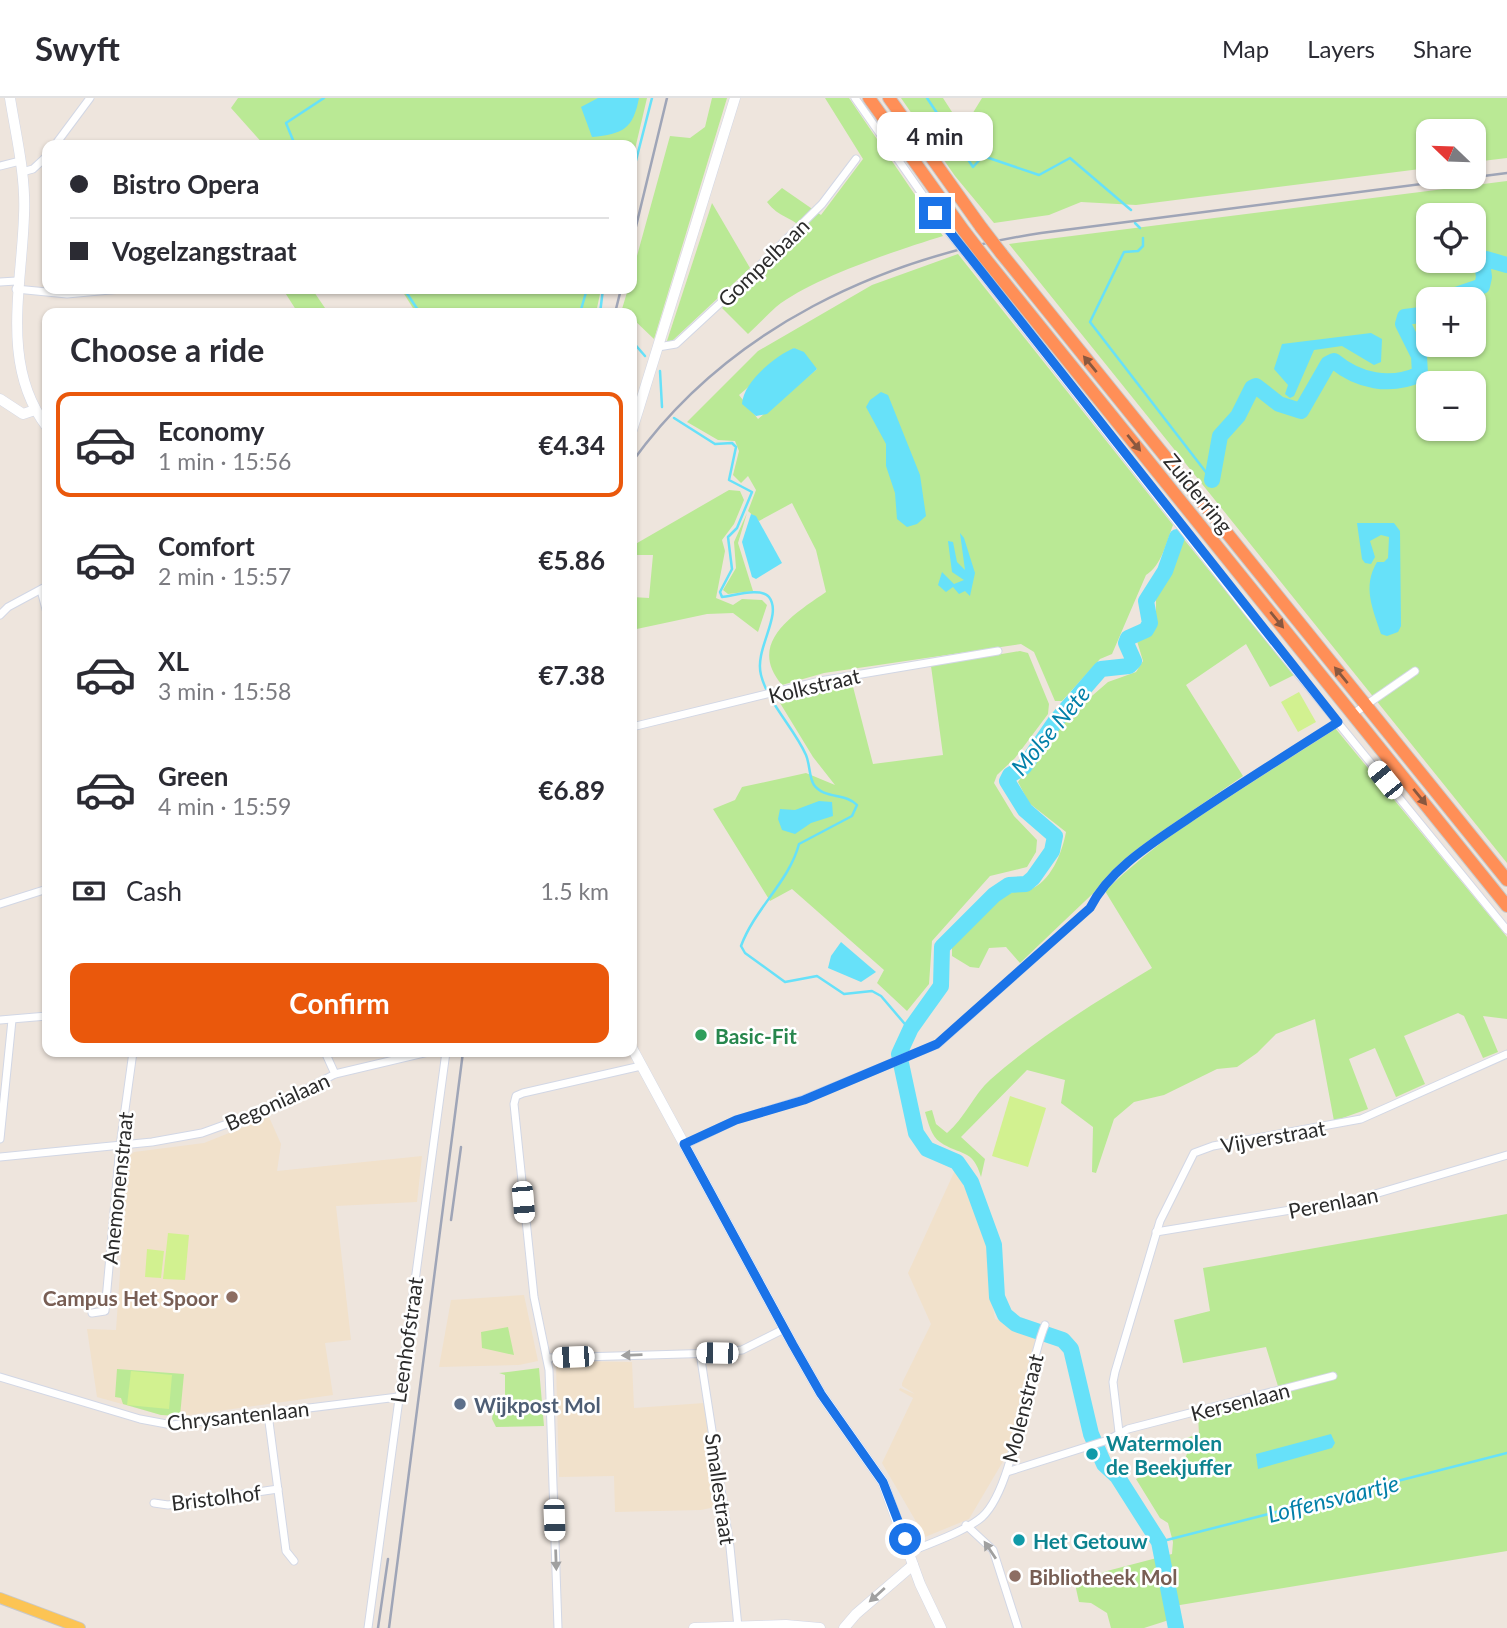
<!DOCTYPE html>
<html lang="en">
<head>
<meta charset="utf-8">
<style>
	:root { --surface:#fff; --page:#f7f7f7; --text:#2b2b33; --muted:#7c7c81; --line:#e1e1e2; --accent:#ea580c }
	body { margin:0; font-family:Lato,sans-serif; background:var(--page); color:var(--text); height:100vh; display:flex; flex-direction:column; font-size:26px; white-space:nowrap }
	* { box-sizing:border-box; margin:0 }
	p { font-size:23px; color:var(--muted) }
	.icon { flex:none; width:38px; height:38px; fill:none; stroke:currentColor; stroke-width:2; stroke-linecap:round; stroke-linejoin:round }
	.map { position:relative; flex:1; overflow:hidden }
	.side { position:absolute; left:42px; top:210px; width:595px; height:749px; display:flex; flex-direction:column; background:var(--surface); border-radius:14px; box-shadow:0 2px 5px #0004 }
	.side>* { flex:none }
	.hud { position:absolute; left:42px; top:42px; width:595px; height:154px; border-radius:14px; box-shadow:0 2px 5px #0004; display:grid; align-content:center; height:154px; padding:0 28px; background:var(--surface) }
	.needle { width:46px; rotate:293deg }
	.tools { position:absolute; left:1416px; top:21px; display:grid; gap:14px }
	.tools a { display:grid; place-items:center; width:70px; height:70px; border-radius:14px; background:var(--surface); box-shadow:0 2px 5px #0004; font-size:35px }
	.end { position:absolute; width:32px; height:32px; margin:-16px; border:9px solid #1a73e8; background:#fff; box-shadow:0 0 0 4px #fff }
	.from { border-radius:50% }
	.bubble { position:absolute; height:49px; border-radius:14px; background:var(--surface); box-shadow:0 2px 5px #0004; font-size:23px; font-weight:700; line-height:49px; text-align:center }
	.car { position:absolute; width:21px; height:42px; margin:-21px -10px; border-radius:9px; box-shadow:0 0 5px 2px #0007; background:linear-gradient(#fff 24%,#345 0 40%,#fff 0 76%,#345 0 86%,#fff 0) }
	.hud b { display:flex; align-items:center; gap:24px; height:66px; font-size:26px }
	.hud b+b { border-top:2px solid var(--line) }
	.hud i { width:18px; height:18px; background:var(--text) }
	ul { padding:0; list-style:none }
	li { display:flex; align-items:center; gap:21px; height:105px; margin:0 14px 10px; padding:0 14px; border:4px solid transparent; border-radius:14px }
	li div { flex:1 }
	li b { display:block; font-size:26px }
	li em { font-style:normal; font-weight:700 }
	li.on { border-color:var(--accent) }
	li>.icon { width:63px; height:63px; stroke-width:1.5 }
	h2 { padding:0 28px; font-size:32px; line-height:84px }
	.pay { display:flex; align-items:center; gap:18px; height:77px; padding:0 28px; font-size:26px }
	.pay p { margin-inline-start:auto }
	.action { display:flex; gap:14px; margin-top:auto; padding:14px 28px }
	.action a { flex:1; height:80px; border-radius:14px; background:var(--accent); color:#fff; font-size:28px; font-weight:700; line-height:80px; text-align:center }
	header { display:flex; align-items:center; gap:42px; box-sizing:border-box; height:98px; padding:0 35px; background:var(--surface); border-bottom:2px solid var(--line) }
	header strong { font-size:33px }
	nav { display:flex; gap:38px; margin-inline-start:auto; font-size:24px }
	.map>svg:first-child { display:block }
</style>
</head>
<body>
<header>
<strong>Swyft</strong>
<nav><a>Map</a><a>Layers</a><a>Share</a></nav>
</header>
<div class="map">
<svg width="1507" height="1530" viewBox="0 0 1507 1530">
	<rect width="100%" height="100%" fill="#eee5dd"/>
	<g fill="#f1e1cb">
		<path d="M269,1019L281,1046L277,1073L422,1058L417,1104L336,1108L351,1242L325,1245L333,1297L182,1318L161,1317L97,1299L87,1231L116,1232L128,1059L134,1054L204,1045Z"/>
		<path d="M956,1070L990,1147L989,1190L995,1221L1038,1234L1008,1355L969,1421L925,1439L882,1365L913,1300L899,1292L900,1290L915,1296L902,1288V1285L931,1226L908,1175Z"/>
		<path d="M524,1197L538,1263L519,1267L439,1269L451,1202Z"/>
		<path d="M560,1263L632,1264L634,1310L704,1305L720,1408L701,1412L615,1414L614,1378L559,1379L556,1266Z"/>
	</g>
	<g fill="#bae995" fill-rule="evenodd">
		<path d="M238,0H647L632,64V47H264L231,10Z"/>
		<path d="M712,0H727L654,241L632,220V215L622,211L628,191H632V176L670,38L690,40L705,29Z"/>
		<path d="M825,0H849L943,138C898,152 812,180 776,209C767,217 758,227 748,236L722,210L804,132C791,118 779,120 767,104L782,90L821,117L863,61Z"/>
		<path d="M901,0H943L963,31L982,0H1507V60L1474,64V33H1428V70L1136,107L1081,104L1049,117L994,125L955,78Z"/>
		<path d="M1507,83V765L1009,146ZM1428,117H1474V163H1428ZM1428,201H1474V247H1428ZM1428,285H1474V331H1428Z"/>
		<path d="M712,105L750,170L672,243H667Z"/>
		<path d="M958,156L1173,427C1166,445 1162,467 1146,477L1112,556L1100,561L1062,603H1055L1034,554L1021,546L824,575L782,587C746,545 794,516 826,494L816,452L792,405L759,423L748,413L756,392L748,378L741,385L733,377L739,353L735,343L718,342L687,324L758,253L872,187ZM794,250L817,271L758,321L739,297Z"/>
		<path d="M287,191H312L325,210L317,215H298L284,193Z"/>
		<path d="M401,191H601L596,215H416Z"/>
		<path d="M729,392L740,393L744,402L734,426L722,442L725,453L716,500L733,507L742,501L762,502L767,507L758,534L733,515L707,516L632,532V499L649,500L653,457H632V448Z"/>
		<path d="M747,415L738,445L753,493L728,496L723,492L736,470L734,444Z"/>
		<path d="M1182,439L1294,577L1270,589L1246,546L1186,587L1243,678L1148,743L1020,865L1006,849L989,850L979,870L970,869L952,858V848C968,832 984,810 1003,798C1013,792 1020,795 1029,792C1051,784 1062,755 1066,734L1029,705L1018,684L1063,623L1108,584L1136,574L1143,563L1137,543L1156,527V496L1167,484Z"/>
		<path d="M1020,553L1028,555L1049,606L1048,616L1015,660L997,677L994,685L1014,718L1037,742L1036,754L1027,769L990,778L932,843L929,886L907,913L877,885L884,872L792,791L770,803L713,711L735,702L742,689L806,675L835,687L813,659L777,600L851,581L873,666L943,657L931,568Z"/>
		<path d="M1335,630L1507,839V921L1483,918L1498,954L1483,960L1464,918L1458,915L1404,938L1425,986L1396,999L1375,950L1349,961L1368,1011L1334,1023L1315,921L1276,936L1257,955L1237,969L1217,971L1164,997L1134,1004L1114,1021L1096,1075L1092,1074L1093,1029L1061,1005L1065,982L1027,972L961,1039L985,1061L981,1079C973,1050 960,1058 940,1044C931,1038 928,1024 925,1014L932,1012L936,1026L947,1035C965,1020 973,997 991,981C1043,936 1094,905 1152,870L1105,793C1173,728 1255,679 1335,630Z"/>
		<path d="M1507,1116V1453L1168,1509L1169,1522L1144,1530H1111L1107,1515L1091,1505L1079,1504L1075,1486L1107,1473L1172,1456L1173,1444L1168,1425L1160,1420L1136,1381L1159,1369L1184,1365L1188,1352L1183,1341L1199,1336L1198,1318L1281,1298L1266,1249L1183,1265L1174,1222L1210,1213L1203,1170Z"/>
		<path d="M508,1229L514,1257L482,1250L481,1234Z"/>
		<path d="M539,1270L544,1328L496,1329L492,1321L494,1308L505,1302V1277L499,1275Z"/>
		<path d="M117,1271L184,1276L180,1318L161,1317L123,1306L121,1300L115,1299Z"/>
	</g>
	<g fill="#d2f190">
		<path d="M1299,594L1316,624L1298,634L1281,604Z"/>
		<path d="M1010,998L1046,1010L1028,1069L992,1058Z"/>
		<path d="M168,1135L189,1137L185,1182L163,1181Z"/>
		<path d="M147,1151L164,1153L161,1180L145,1179Z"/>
		<path d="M131,1273L172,1277L169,1311L127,1307Z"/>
	</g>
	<g fill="#67e1f9">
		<path d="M598,0H639C633,31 623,36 592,39L581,9Z"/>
		<path d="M1371,235L1382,241L1381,264L1374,267L1342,248L1314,252L1294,298L1290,300L1285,296L1288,287L1274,271L1282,246Z"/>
		<path d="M794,250L804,254L817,271L767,316L756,318L742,306C743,284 775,258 794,250Z"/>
		<path d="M881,294L888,297L920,377L926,418L917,426L907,429L897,421L895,395L886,368V346L866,309L870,302Z"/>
		<path d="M751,416L756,418L782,465L756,481L752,479L742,444Z"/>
		<path d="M1357,425H1394L1400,433L1401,528L1398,534L1387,538L1381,536C1373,511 1362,489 1377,464H1384L1388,460L1389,439L1381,437L1370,443L1375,459L1371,466L1365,465L1362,461Z"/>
		<path d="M960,435L964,440L975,475L970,498L965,493L959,496L953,489L946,494L938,487L942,474L954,486L964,482L952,474L948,443L953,444L957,464L965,472Z"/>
		<path d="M819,703L832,704L833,718L811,725L795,736L782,732L778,721L780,711L795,712Z"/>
		<path d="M841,844L876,874L861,884L828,870L831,858Z"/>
		<path d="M1331,1336L1335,1345L1332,1350L1258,1371L1256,1356Z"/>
	</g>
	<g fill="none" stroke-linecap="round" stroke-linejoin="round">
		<g stroke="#67e1f9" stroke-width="2.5">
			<path d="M927,0L973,69L983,58L1039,77L1070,60L1131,112"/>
			<path d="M295,47L286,25L324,0"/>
			<path d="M632,78L652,0"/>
			<path d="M1135,125L1140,130"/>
			<path d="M1143,140V148L1138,153L1124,154L1090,224L1212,382"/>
			<path d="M404,191L420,215"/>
			<path d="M580,215L587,191L602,194"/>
			<path d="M600,215L603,191"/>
			<path d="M632,243L645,258"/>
			<path d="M660,273L662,309"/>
			<path d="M674,320L715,346L732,345L736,349L729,382L752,394L737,430L728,439L732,471L720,494L722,499C733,498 761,489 769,499C783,517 754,551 761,577C768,605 794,630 806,657C810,666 809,680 814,687C824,701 846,695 857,707L852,718L799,746C789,784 755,810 741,848L745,855L785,884L817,878L844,896L872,893L881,898L910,932"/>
			<path d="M1159,1444L1507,1355"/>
		</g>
		<g stroke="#67e1f9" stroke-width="16">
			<path d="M1444,201L1482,188L1484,179L1482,164L1486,161L1507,167"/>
			<path d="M1212,382L1220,338L1238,318L1252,290L1256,288L1279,306L1301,313L1328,266L1334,263C1358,283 1390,290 1420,276L1419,258L1403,226L1405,219L1428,216"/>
			<path d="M1176,1530L1159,1444L1117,1378L1104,1366L1091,1336L1071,1251L1063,1242L1016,1226L1005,1217L997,1199L994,1147L971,1084L957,1064L927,1051L916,1035L899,956L911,930L941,888L942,849L994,797L1009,787L1026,786L1033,780L1052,753L1055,738L1025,712L1007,683L1010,677L1024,669L1055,624L1101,571L1129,568L1134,563L1126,545L1128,540L1146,532L1150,525L1146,503L1165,473L1177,439"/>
		</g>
		<g stroke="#d2d7e5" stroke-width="9">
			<g id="street">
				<path d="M855,0L950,136"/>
				<path d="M55,47L90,0"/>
				<path d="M0,68L20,63"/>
				<path d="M22,74L33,71L47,58"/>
				<path d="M970,161L1250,517L1507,832"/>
				<path d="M0,184L16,183"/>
				<path d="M16,191L67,196L121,191"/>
				<path d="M658,249L676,246L742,185L822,106L856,61"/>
				<path d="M41,492L47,515"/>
				<path d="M0,517L8,509L47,488"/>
				<path d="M1353,616L1415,573"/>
				<path d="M632,629L820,583L998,553"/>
				<path d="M0,806L47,791"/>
				<path d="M0,922L47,918"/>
				<path d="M325,954L335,976"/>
				<path d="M0,1041L12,922"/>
				<path d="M684,1047L736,1022L804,1001L938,946L1090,810C1109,772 1151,746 1185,723C1235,689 1287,657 1338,624"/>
				<path d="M0,1059L152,1044L202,1035L266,1012L335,976L428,954"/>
				<path d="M1156,1134L1358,1101L1507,1057"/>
				<path d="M92,1215L105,1213L120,1048L133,954"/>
				<path d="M700,1255L730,1449L738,1529"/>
				<path d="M548,1260L717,1255L742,1252L784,1231"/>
				<path d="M0,1279L140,1321L172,1327L398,1299"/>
				<path d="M268,1316L286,1453L294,1463"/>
				<path d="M1119,1334L1113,1284L1115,1274L1160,1123L1194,1055L1213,1048L1361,1021L1507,956"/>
				<path d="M1007,1374L1108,1342L1128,1331L1333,1278"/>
				<path d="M154,1405L168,1407L278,1391"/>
				<path d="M966,1427L993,1452L1018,1530"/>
				<path d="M909,1454C929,1446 966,1433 982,1419C1016,1388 1025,1274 1045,1227"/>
				<path d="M368,1530L446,954"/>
				<path d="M558,1530L549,1272L534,1199L514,1006L516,998L523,995L641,968"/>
			</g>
		</g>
		<g stroke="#d2d7e5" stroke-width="11">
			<g id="secondary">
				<path d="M10,0C16,38 26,78 24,117C22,188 0,268 47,329"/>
				<path d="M0,301L23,316L35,312"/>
				<path d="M632,332L735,0"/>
				<path d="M632,950L793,1247L821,1296L883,1384L920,1486L941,1530"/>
				<path d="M694,1530L786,1527L820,1530"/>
				<path d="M844,1530L856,1516L913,1467"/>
			</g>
		</g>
		<g stroke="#c8c8c8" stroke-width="12">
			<path id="primary" d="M0,1500L80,1530"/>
		</g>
		<g stroke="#c8c8c8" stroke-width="14">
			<g id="highway">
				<path d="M869,0L964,133"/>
				<path d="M889,0L981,129"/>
				<path d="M1001,155L1507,782"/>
				<path d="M984,159L1507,808"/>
			</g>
		</g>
		<use href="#street" stroke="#fff" stroke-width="7"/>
		<use href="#secondary" stroke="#fff" stroke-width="10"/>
		<use href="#primary" stroke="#fcc454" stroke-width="10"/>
		<use href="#highway" stroke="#ff8f57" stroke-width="12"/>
		<g stroke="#9fa5b7" stroke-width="2.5">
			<path d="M632,145L667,0"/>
			<path d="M615,215L621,191"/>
			<path d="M632,364C728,230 882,159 1041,135L1507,75"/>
			<path d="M451,1122L461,1049"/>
			<path d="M378,1530L388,1461"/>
			<path d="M389,1530L463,954"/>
		</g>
		<g stroke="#d2d7e5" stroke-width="9" stroke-linecap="butt">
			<path id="street-bridge" d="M950,136L970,161"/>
		</g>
		<g stroke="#c8c8c8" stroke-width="14" stroke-linecap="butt">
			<g id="highway-bridge">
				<path d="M981,129L1001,155"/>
				<path d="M964,133L984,159"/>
			</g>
		</g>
		<use href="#street-bridge" stroke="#fff" stroke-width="7"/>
		<use href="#highway-bridge" stroke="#ff8f57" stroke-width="12"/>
	</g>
	<defs><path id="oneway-solid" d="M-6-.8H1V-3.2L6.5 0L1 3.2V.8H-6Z" transform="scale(1.75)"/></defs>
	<g fill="#8a583f">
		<use href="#oneway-solid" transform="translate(1090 266) rotate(-129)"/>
		<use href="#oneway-solid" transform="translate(1134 345) rotate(51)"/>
		<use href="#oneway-solid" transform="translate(1277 522) rotate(51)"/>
		<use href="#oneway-solid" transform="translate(1341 577) rotate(-129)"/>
		<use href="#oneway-solid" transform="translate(1420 699) rotate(51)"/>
	</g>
	<g fill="#a0a0a0">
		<use href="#oneway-solid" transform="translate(632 1257) rotate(178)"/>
		<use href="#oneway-solid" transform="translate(990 1452) rotate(-124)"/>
		<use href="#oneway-solid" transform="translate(556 1462) rotate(88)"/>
		<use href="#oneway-solid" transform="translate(877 1497) rotate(138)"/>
	</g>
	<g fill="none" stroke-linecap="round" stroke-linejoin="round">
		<path stroke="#1a73e8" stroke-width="9" d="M905,1441L883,1384L821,1296L793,1247L684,1046L736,1022L804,1002L937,946L1090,810C1109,772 1151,746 1185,723C1235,689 1286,657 1338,624L935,115"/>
	</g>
	<circle fill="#2e9e5b" stroke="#fff" stroke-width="2.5" cx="701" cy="937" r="7"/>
	<g fill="#8d6e63" stroke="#fff" stroke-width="2.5">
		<circle cx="232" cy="1199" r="7"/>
		<circle cx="1015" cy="1478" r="7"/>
	</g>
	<circle fill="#5c6f8a" stroke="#fff" stroke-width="2.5" cx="460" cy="1306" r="7"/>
	<g fill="#0f9aa8" stroke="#fff" stroke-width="2.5">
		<circle cx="1092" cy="1356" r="7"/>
		<circle cx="1019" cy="1442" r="7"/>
	</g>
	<g text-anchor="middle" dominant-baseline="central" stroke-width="5" stroke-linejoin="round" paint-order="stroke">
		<g font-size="21" fill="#2b2b2b" stroke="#fff">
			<text transform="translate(763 164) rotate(-44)">Gompelbaan</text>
			<text transform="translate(1199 395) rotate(51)">Zuiderring</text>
			<text transform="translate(814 587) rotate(-13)">Kolkstraat</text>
			<text transform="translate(277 1003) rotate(-24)">Begonialaan</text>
			<text transform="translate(1273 1038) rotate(-10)">Vijverstraat</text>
			<text transform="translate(117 1090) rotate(-84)">Anemonenstraat</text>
			<text transform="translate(1333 1104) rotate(-11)">Perenlaan</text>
			<text transform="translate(406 1242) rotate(-82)">Leenhofstraat</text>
			<text transform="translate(1240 1303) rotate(-14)">Kersenlaan</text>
			<text transform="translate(1022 1310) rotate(-76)">Molenstraat</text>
			<text transform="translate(238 1317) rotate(-6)">Chrysantenlaan</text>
			<text transform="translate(721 1391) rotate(82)">Smallestraat</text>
			<text transform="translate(216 1399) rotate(-7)">Bristolhof</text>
		</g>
		<g font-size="21" font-weight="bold" fill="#27864d" stroke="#fff" text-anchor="start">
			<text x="715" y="937">Basic-Fit</text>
		</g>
		<g font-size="21" font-weight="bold" fill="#785e54" stroke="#fff" text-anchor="end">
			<text x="218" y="1199">Campus Het Spoor</text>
			<text x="1029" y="1478" text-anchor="start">Bibliotheek Mol</text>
		</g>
		<g font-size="21" font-weight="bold" fill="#4e5e75" stroke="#fff" text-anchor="start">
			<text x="474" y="1306">Wijkpost Mol</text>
		</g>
		<g font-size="21" font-weight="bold" fill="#0d838f" stroke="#fff" text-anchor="start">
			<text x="1106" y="1344">Watermolen<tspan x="1106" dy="24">de Beekjuffer</tspan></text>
			<text x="1033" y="1442">Het Getouw</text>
		</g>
		<g font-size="23" font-style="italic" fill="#0280a9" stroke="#fff">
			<text transform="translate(1050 632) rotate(-50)">Molse Nete</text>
			<text transform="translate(1333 1400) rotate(-14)">Loffensvaartje</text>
		</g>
	</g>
</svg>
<div class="tools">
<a><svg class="needle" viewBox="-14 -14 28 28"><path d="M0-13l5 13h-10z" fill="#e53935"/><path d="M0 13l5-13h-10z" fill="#7c7c81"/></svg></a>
<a><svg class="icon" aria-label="locate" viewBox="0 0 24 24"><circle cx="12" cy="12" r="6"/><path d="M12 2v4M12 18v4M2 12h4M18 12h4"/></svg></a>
<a>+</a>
<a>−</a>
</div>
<i class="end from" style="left:905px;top:1441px"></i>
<i class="end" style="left:935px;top:115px"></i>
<div class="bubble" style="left:877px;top:14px;width:116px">4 min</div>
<i class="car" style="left:1385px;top:682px;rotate:321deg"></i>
<i class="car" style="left:523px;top:1104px;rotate:175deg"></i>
<i class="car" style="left:717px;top:1255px;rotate:271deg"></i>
<i class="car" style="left:573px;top:1259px;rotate:268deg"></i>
<i class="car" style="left:554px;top:1422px;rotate:178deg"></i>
<div class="hud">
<b><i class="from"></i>Bistro Opera</b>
<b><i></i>Vogelzangstraat</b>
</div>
<section class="side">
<h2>Choose a ride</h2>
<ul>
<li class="on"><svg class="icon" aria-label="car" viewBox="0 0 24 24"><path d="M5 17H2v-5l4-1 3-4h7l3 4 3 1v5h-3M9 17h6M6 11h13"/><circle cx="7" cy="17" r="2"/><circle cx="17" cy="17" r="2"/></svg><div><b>Economy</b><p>1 min · 15:56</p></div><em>€4.34</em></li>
<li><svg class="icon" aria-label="car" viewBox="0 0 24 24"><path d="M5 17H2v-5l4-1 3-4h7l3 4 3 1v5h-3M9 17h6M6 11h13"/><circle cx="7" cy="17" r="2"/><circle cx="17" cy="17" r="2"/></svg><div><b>Comfort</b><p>2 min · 15:57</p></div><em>€5.86</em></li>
<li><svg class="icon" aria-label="car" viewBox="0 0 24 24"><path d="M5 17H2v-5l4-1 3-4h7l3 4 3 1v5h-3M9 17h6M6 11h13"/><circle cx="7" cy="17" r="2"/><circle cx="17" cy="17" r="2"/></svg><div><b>XL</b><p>3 min · 15:58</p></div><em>€7.38</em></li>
<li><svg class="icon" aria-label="car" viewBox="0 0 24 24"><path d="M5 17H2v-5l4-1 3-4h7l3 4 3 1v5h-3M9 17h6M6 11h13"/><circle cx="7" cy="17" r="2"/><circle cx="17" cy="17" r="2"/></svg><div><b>Green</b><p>4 min · 15:59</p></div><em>€6.89</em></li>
</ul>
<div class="pay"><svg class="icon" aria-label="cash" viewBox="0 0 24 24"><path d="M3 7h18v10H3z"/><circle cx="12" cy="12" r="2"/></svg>Cash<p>1.5 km</p></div>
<div class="action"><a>Confirm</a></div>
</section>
</div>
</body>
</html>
